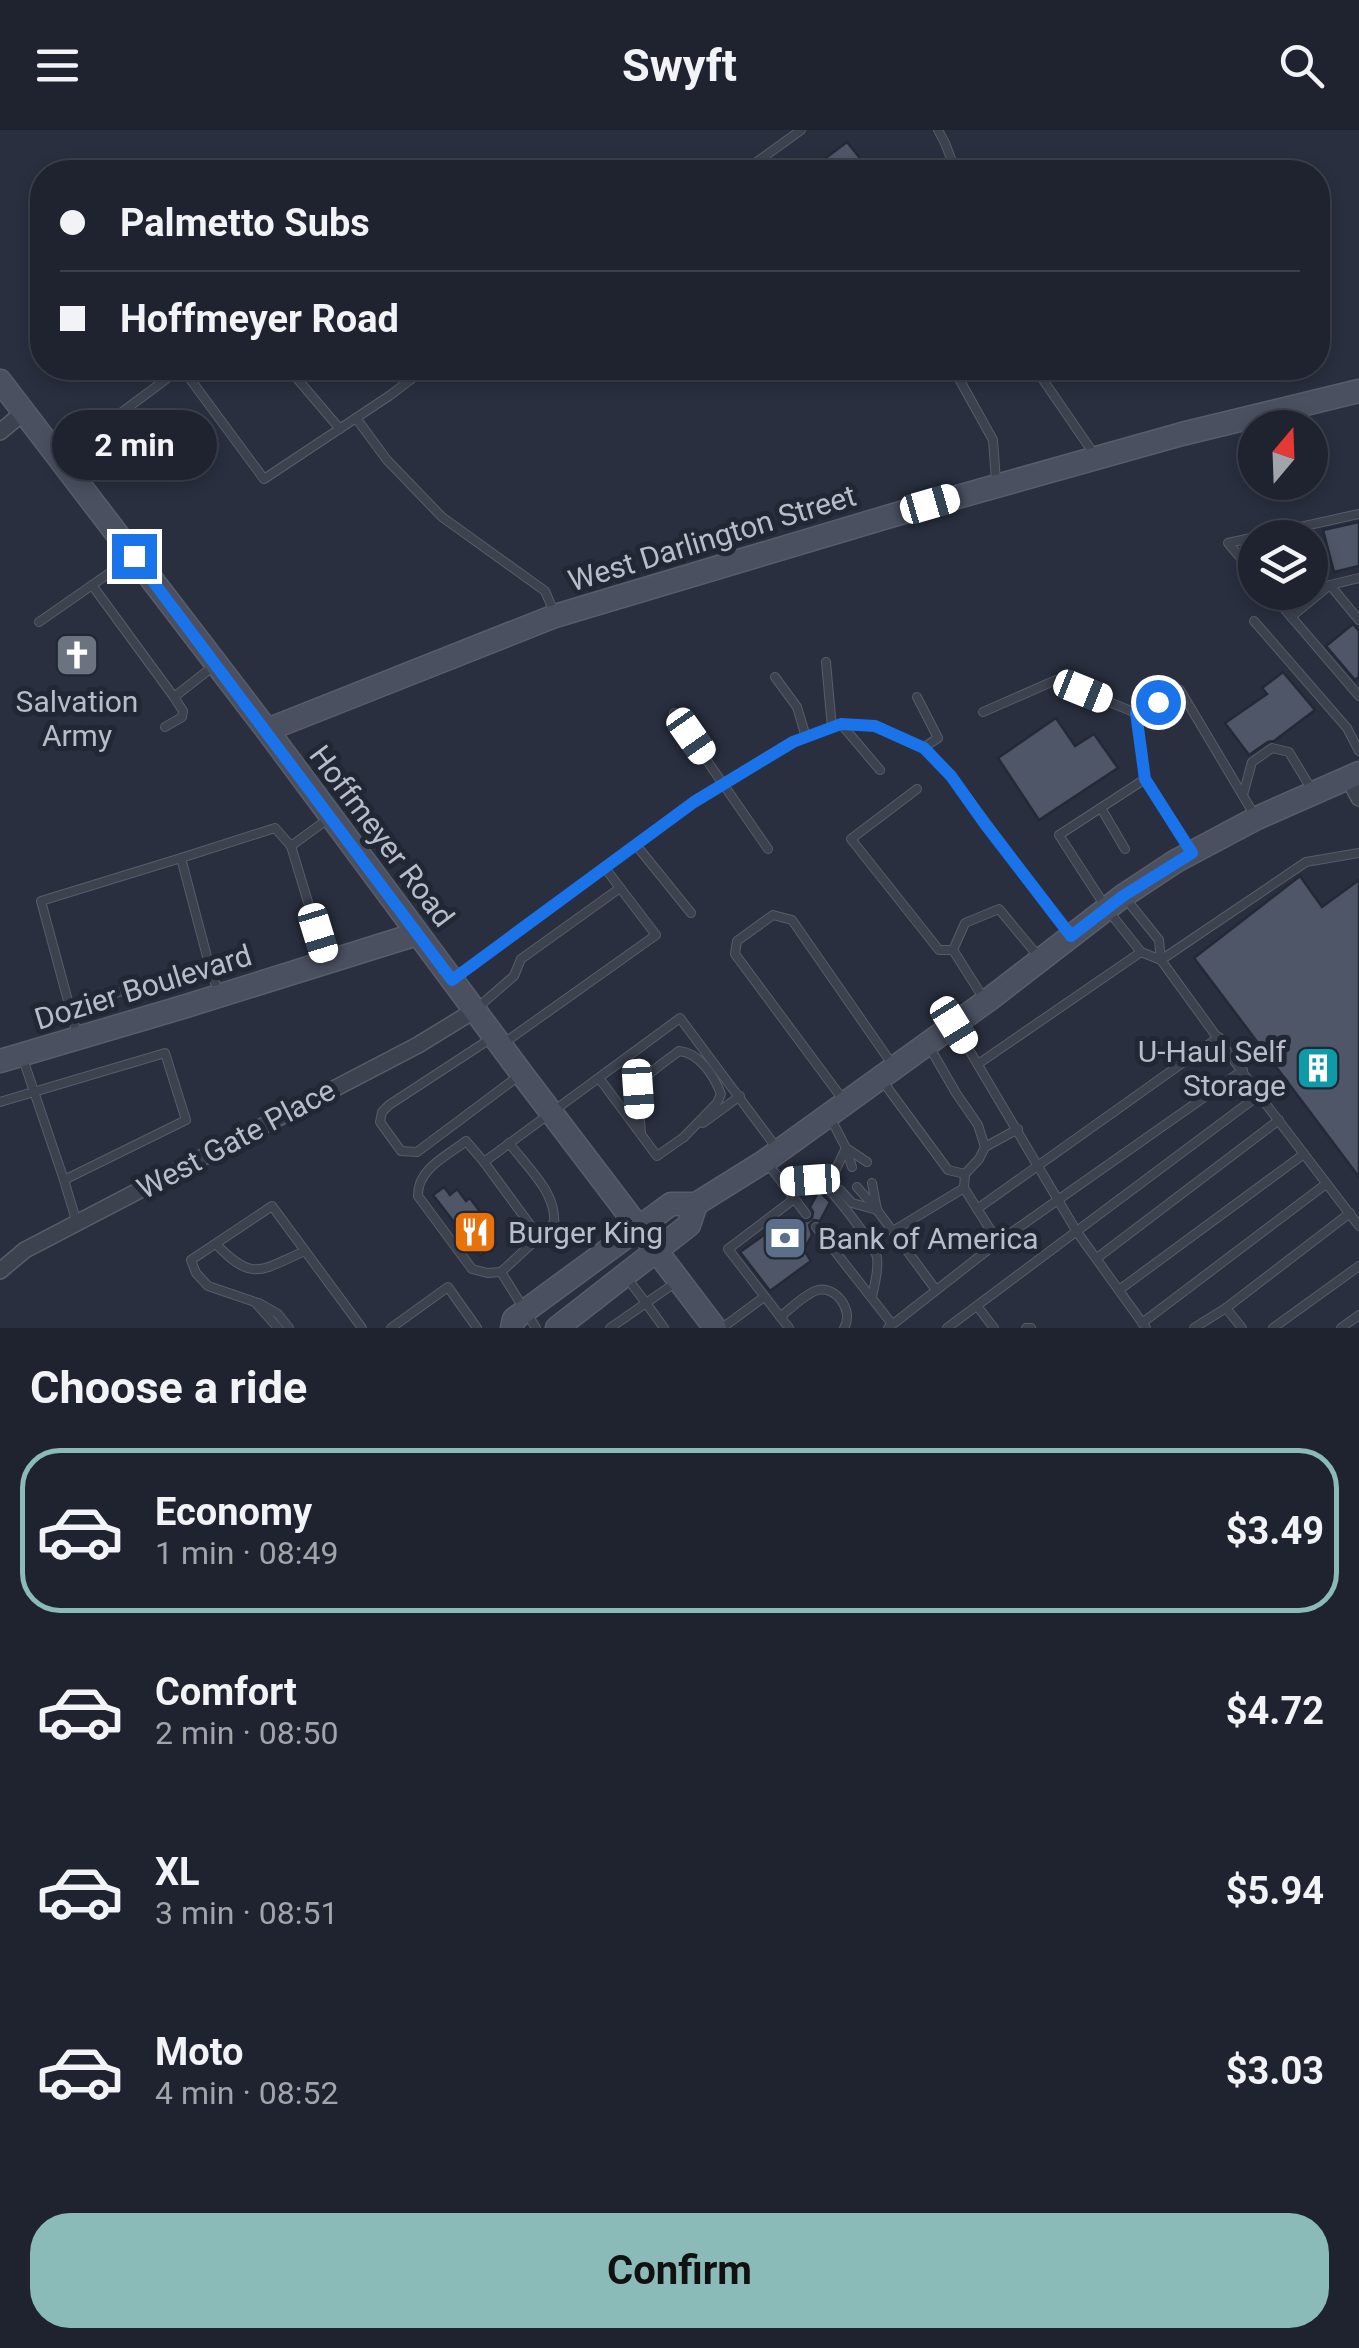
<!DOCTYPE html>
<html lang="en">
<head>
<meta charset="utf-8">
<style>
	:root { --surface:#1f232f; --page:#272b37; --text:#f1f3f6; --muted:#a1a4aa; --line:#3c404b; --accent:#8bbbb9 }
	body { margin:0; font-family:Roboto,sans-serif; background:var(--page); color:var(--text); height:100vh; display:flex; flex-direction:column; font-size:38px; white-space:nowrap }
	* { box-sizing:border-box; margin:0 }
	p { font-size:32px; color:var(--muted) }
	.icon { flex:none; width:55px; height:55px; fill:none; stroke:currentColor; stroke-width:2; stroke-linecap:round; stroke-linejoin:round }
	.map { position:relative; height:1198px; overflow:hidden }
	.sheet { display:flex; flex-direction:column; background:var(--surface); flex:1 }
	.sheet>* { flex:none }
	.top-card { position:absolute; left:30px; top:30px; width:1300px; height:220px; border-radius:40px; box-shadow:0 5px 15px #0003,0 0 0 2px var(--line); display:grid; align-content:center; height:220px; padding:0 30px; background:var(--surface) }
	.needle { width:65px; rotate:19deg }
	.fabs { position:absolute; left:1238px; top:280px; display:grid; gap:20px }
	.fabs a { display:grid; place-items:center; width:90px; height:90px; border-radius:50%; background:var(--surface); box-shadow:0 5px 15px #0003,0 0 0 2px var(--line); font-size:50px }
	.end { position:absolute; width:45px; height:45px; margin:-22px; border:12px solid #1a73e8; background:#fff; box-shadow:0 0 0 5px #fff }
	.from { border-radius:50% }
	.bubble { position:absolute; height:70px; border-radius:35px; background:var(--surface); box-shadow:0 5px 15px #0003,0 0 0 2px var(--line); font-size:32px; font-weight:700; line-height:70px; text-align:center }
	.car { position:absolute; width:30px; height:60px; margin:-30px -15px; border-radius:12px; box-shadow:0 0 8px 2px #0007; background:linear-gradient(#fff 24%,#345 0 40%,#fff 0 76%,#345 0 86%,#fff 0) }
	.top-card b { display:flex; align-items:center; gap:35px; height:95px; font-size:38px }
	.top-card b+b { border-top:2px solid var(--line) }
	.top-card i { width:25px; height:25px; background:var(--text) }
	ul { padding:0; list-style:none }
	li { display:flex; align-items:center; gap:30px; height:165px; margin:0 20px 15px; padding:0 10px; border:5px solid transparent; border-radius:40px }
	li div { flex:1 }
	li b { display:block; font-size:38px }
	li em { font-style:normal; font-weight:700 }
	li.selected { border-color:var(--accent) }
	li>.icon { width:90px; height:90px; stroke-width:1.5 }
	h2 { padding:0 30px; font-size:45px; line-height:120px }
	.cta { display:flex; gap:20px; margin-top:auto; padding:20px 30px }
	.cta a { flex:1; height:115px; border-radius:40px; background:var(--accent); color:#111; font-size:40px; font-weight:700; line-height:115px; text-align:center }
	header { display:flex; justify-content:space-between; align-items:center; height:130px; padding:0 30px; background:var(--surface); font-size:45px; font-weight:700 }
	.map>svg:first-child { display:block }
</style>
</head>
<body>
<header><svg class="icon" aria-label="menu" viewBox="0 0 24 24"><path d="M4 6h16M4 12h16M4 18h16"/></svg>Swyft<svg class="icon" aria-label="search" viewBox="0 0 24 24"><circle cx="10" cy="10" r="6"/><path d="M15 15l6 6"/></svg></header>
<div class="map">
<svg width="1359" height="1198" viewBox="0 0 1359 1198">
	<rect width="100%" height="100%" fill="#292f3f"/>
	<g fill="#4f5667" stroke="#232936" stroke-width="2.5">
		<path d="M847,12L871,42H807Z"/>
		<path d="M1359,392V436L1334,442L1323,400Z"/>
		<path d="M1353,494L1359,501V547L1355,550L1326,516Z"/>
		<path d="M1283,542L1315,580L1274,611L1268,612L1249,625L1225,593L1267,564L1262,558Z"/>
		<path d="M1056,588L1075,616L1094,604L1118,638L1039,690L998,628Z"/>
		<path d="M1300,746L1322,777L1359,750V1047L1194,828Z"/>
		<path d="M444,1057L450,1065L457,1059L466,1071L470,1068L484,1087L479,1091L496,1114L480,1126L433,1065Z"/>
		<path d="M819,1061L830,1072L820,1091L814,1090L809,1095L812,1105L804,1120L811,1131L770,1161L740,1122L782,1092L794,1106L803,1091H808L812,1088L813,1082L810,1077Z"/>
	</g>
	<g fill="none" stroke-linecap="round" stroke-linejoin="round">
		<g stroke="#585d69" stroke-width="10">
			<g id="lane">
				<path d="M938,0L945,13L956,42"/>
				<path d="M743,42L801,0"/>
				<path d="M182,238L264,349L389,266L426,238"/>
				<path d="M288,238L340,299"/>
				<path d="M953,238L993,310L996,351"/>
				<path d="M1035,238L1094,324"/>
				<path d="M356,288L387,330L442,387L545,461L554,482"/>
				<path d="M63,326L169,247L178,238"/>
				<path d="M1255,445L1228,413L1359,384"/>
				<path d="M92,455L174,567L215,535"/>
				<path d="M1330,455L1359,490"/>
				<path d="M1270,462L1359,566"/>
				<path d="M1291,487L1330,455L1359,448"/>
				<path d="M1254,491L1347,598L1359,621"/>
				<path d="M39,492L131,428"/>
				<path d="M826,532L832,598"/>
				<path d="M775,547L797,577L806,607"/>
				<path d="M917,567L938,608L923,618"/>
				<path d="M983,582L1056,550L1136,583"/>
				<path d="M674,583L768,719"/>
				<path d="M841,594L880,640"/>
				<path d="M165,597L182,587L183,581L174,567"/>
				<path d="M917,659L851,709L939,820H953"/>
				<path d="M1243,665L1252,632L1272,618L1289,622L1312,660"/>
				<path d="M1101,678L1125,719"/>
				<path d="M636,715L691,783"/>
				<path d="M291,716L328,689"/>
				<path d="M1189,719L1145,649L1136,583L1180,560L1255,686"/>
				<path d="M1359,723L1306,732L1161,830L1259,965L1359,1096"/>
				<path d="M1126,769L1159,810L1161,830L1141,822L1107,779L1059,705L1145,649"/>
				<path d="M456,848L694,671L793,611L841,594L875,596L923,618L951,646L1068,803"/>
				<path d="M219,864L210,838L181,728L275,698L291,716L325,828"/>
				<path d="M984,869L953,820L965,793L999,779L1038,826"/>
				<path d="M70,875L210,838"/>
				<path d="M476,879L514,846L521,829L620,758"/>
				<path d="M956,898L1077,1102L1146,1198"/>
				<path d="M77,904L41,771L181,728"/>
				<path d="M490,909L389,975L382,982L380,992L401,1021L417,1022L520,945"/>
				<path d="M504,913L656,805L605,738"/>
				<path d="M22,926L64,1050"/>
				<path d="M978,934L1141,822"/>
				<path d="M599,948L657,1026L684,1007"/>
				<path d="M881,949L948,1040L965,1044"/>
				<path d="M844,971L735,824L737,811L773,785L792,790L892,934"/>
				<path d="M0,972L165,923L186,990L64,1050L77,1093"/>
				<path d="M831,989L846,1018L867,1032"/>
				<path d="M703,993L740,966"/>
				<path d="M641,1004C637,947 633,956 679,921C700,923 714,946 721,964L717,973L683,1008"/>
				<path d="M509,1013C527,1037 557,1063 554,1093L539,1107"/>
				<path d="M985,1017L1018,999"/>
				<path d="M846,1018L852,1037"/>
				<path d="M484,1032L466,1011C447,1026 417,1039 418,1066L472,1139L487,1143L501,1142"/>
				<path d="M768,1034L806,1084"/>
				<path d="M835,1041L846,1018"/>
				<path d="M782,1052C793,1052 810,1048 821,1053C831,1058 876,1116 877,1128C879,1140 874,1156 872,1167"/>
				<path d="M872,1053L877,1080L936,1160"/>
				<path d="M857,1057L877,1080"/>
				<path d="M964,1058L998,1112"/>
				<path d="M840,1060L852,1073L877,1080"/>
				<path d="M977,1079L1219,907"/>
				<path d="M816,1097L892,1194"/>
				<path d="M893,1101L964,1058L965,1044L979,1029L985,1017L978,995L956,963L930,918"/>
				<path d="M216,1114C253,1153 261,1140 305,1121"/>
				<path d="M1097,1128L1279,990"/>
				<path d="M627,1148L646,1173L675,1153"/>
				<path d="M1119,1160L1304,1024"/>
				<path d="M259,1173L278,1184L289,1198"/>
				<path d="M977,1176L994,1198"/>
				<path d="M1226,1178L1350,1083"/>
				<path d="M780,1187C790,1179 803,1166 815,1161C834,1153 855,1180 844,1198"/>
				<path d="M1142,1193L1326,1054"/>
				<path d="M278,1198L255,1172L208,1156L196,1143L191,1130L272,1076L362,1198"/>
				<path d="M391,1198L448,1157L477,1198"/>
				<path d="M536,1198L501,1142L539,1107L484,1032L680,888L776,1017"/>
				<path d="M610,1198L646,1173L664,1198"/>
				<path d="M722,1198L764,1167"/>
				<path d="M789,1198L728,1119L794,1069"/>
				<path d="M888,1198L998,1112L1243,940"/>
				<path d="M947,1198L1259,965"/>
				<path d="M1026,1198H1031"/>
				<path d="M1194,1198L1226,1178L1242,1198"/>
				<path d="M1273,1198L1359,1136"/>
				<path d="M1341,1198L1359,1185"/>
			</g>
		</g>
		<g stroke="#585d69" stroke-width="18">
			<g id="street">
				<path d="M0,302L24,282"/>
				<path d="M1348,647L1359,668"/>
				<path d="M0,1141L25,1120L418,915L475,880"/>
			</g>
		</g>
		<g stroke="#585d69" stroke-width="25">
			<g id="secondary">
				<path d="M0,251L267,600L522,944L715,1198"/>
				<path d="M267,600L555,486L897,384L1182,304L1359,261"/>
				<path d="M0,931L183,877L417,804"/>
				<path d="M512,1198L514,1189L671,1074H696L765,1031L991,868L1123,766L1176,731L1257,688L1359,643"/>
				<path d="M557,1198L689,1095L696,1074"/>
			</g>
		</g>
		<use href="#lane" stroke="#3d424f" stroke-width="8"/>
		<use href="#street" stroke="#3d424f" stroke-width="15"/>
		<use href="#secondary" stroke="#4b5061" stroke-width="22"/>
	</g>
	<g fill="none" stroke-linecap="round" stroke-linejoin="round">
		<path stroke="#1a73e8" stroke-width="12" d="M134,426L452,850L694,672L793,612L841,594L875,596L924,618L951,646L985,694L1071,806L1123,766L1192,723L1145,649L1136,583L1158,572"/>
	</g>
	<defs>
		<g id="church-square" transform="scale(2.25)"><rect x="-9" y="-9" width="18" height="18" rx="4" fill="#6b7280" stroke="#212734"/><path d="M-1.2-6h2.4v3.5h3.3v2.4h-3.3V6h-2.4V-.1h-3.3v-2.4h3.3Z" fill="#fff"/></g>
		<g id="building-square" transform="scale(2.25)"><rect x="-9" y="-9" width="18" height="18" rx="4" fill="#0f9aa8" stroke="#212734"/><path d="M-4-6H4V6H1V3H-1V6H-4ZM-2.5-4.3h1.7v1.8h-1.7ZM.8-4.3h1.7v1.8H.8ZM-2.5-1h1.7V.8h-1.7ZM.8-1h1.7V.8H.8Z" fill="#fff"/></g>
		<g id="restaurant-square" transform="scale(2.25)"><rect x="-9" y="-9" width="18" height="18" rx="4" fill="#e8710a" stroke="#212734"/><path d="M-5-6h1v4h1v-4h1v4h1v-4h1v5L-1.5 .5V6h-2V.5L-5-1ZM5-6V6H3V1.5H1.5Q1.5-4 5-6Z" fill="#fff"/></g>
		<g id="bank-square" transform="scale(2.25)"><rect x="-9" y="-9" width="18" height="18" rx="4" fill="#5c6f8a" stroke="#212734"/><path d="M-6-4H6V4H-6ZM0-2.3a2.3 2.3 0 1 0 0 4.6a2.3 2.3 0 1 0 0-4.6Z" fill="#fff"/></g>
	</defs>
	<g fill-rule="evenodd">
		<use href="#church-square" x="77" y="525"/>
		<use href="#building-square" x="1318" y="938"/>
		<use href="#restaurant-square" x="475" y="1102"/>
		<use href="#bank-square" x="785" y="1108"/>
	</g>
	<g text-anchor="middle" dominant-baseline="central" stroke-width="10" stroke-linejoin="round" paint-order="stroke">
		<g font-size="30" fill="#b9bdc9" stroke="#212734">
			<text transform="translate(712 408) rotate(-17)">West Darlington Street</text>
			<text transform="translate(382 706) rotate(53)">Hoffmeyer Road</text>
			<text transform="translate(143 857) rotate(-17)">Dozier Boulevard</text>
			<text transform="translate(236 1009) rotate(-28)">West Gate Place</text>
		</g>
		<g font-size="30" fill="#b9bdc9" stroke="#212734" text-anchor="start">
			<text x="77" y="571" text-anchor="middle">Salvation<tspan x="77" dy="34">Army</tspan></text>
			<text x="1286" y="921" text-anchor="end">U-Haul Self<tspan x="1286" dy="34">Storage</tspan></text>
			<text x="508" y="1102">Burger King</text>
			<text x="818" y="1108">Bank of America</text>
		</g>
	</g>
</svg>
<div class="fabs">
<a><svg class="needle" viewBox="-14 -14 28 28"><path d="M0-13l5 13h-10z" fill="#e53935"/><path d="M0 13l5-13h-10z" fill="#a1a4aa"/></svg></a>
<a><svg class="icon" aria-label="layers" viewBox="0 0 24 24"><path d="M12 4l9 5-9 5-9-5zM3 14l9 5 9-5"/></svg></a>
</div>
<i class="end from" style="left:1158px;top:572px"></i>
<i class="end" style="left:134px;top:426px"></i>
<div class="bubble" style="left:52px;top:280px;width:165px">2 min</div>
<i class="car" style="left:930px;top:374px;rotate:74deg"></i>
<i class="car" style="left:1083px;top:561px;rotate:112deg"></i>
<i class="car" style="left:691px;top:606px;rotate:145deg"></i>
<i class="car" style="left:318px;top:803px;rotate:163deg"></i>
<i class="car" style="left:954px;top:895px;rotate:148deg"></i>
<i class="car" style="left:638px;top:959px;rotate:176deg"></i>
<i class="car" style="left:810px;top:1050px;rotate:266deg"></i>
<div class="top-card">
<b><i class="from"></i>Palmetto Subs</b>
<b><i></i>Hoffmeyer Road</b>
</div>
</div>
<section class="sheet">
<h2>Choose a ride</h2>
<ul>
<li class="selected"><svg class="icon" aria-label="car" viewBox="0 0 24 24"><path d="M5 17H2v-5l4-1 3-4h7l3 4 3 1v5h-3M9 17h6M6 11h13"/><circle cx="7" cy="17" r="2"/><circle cx="17" cy="17" r="2"/></svg><div><b>Economy</b><p>1 min · 08:49</p></div><em>$3.49</em></li>
<li><svg class="icon" aria-label="car" viewBox="0 0 24 24"><path d="M5 17H2v-5l4-1 3-4h7l3 4 3 1v5h-3M9 17h6M6 11h13"/><circle cx="7" cy="17" r="2"/><circle cx="17" cy="17" r="2"/></svg><div><b>Comfort</b><p>2 min · 08:50</p></div><em>$4.72</em></li>
<li><svg class="icon" aria-label="car" viewBox="0 0 24 24"><path d="M5 17H2v-5l4-1 3-4h7l3 4 3 1v5h-3M9 17h6M6 11h13"/><circle cx="7" cy="17" r="2"/><circle cx="17" cy="17" r="2"/></svg><div><b>XL</b><p>3 min · 08:51</p></div><em>$5.94</em></li>
<li><svg class="icon" aria-label="car" viewBox="0 0 24 24"><path d="M5 17H2v-5l4-1 3-4h7l3 4 3 1v5h-3M9 17h6M6 11h13"/><circle cx="7" cy="17" r="2"/><circle cx="17" cy="17" r="2"/></svg><div><b>Moto</b><p>4 min · 08:52</p></div><em>$3.03</em></li>
</ul>
<div class="cta"><a>Confirm</a></div>
</section>
</body>
</html>
